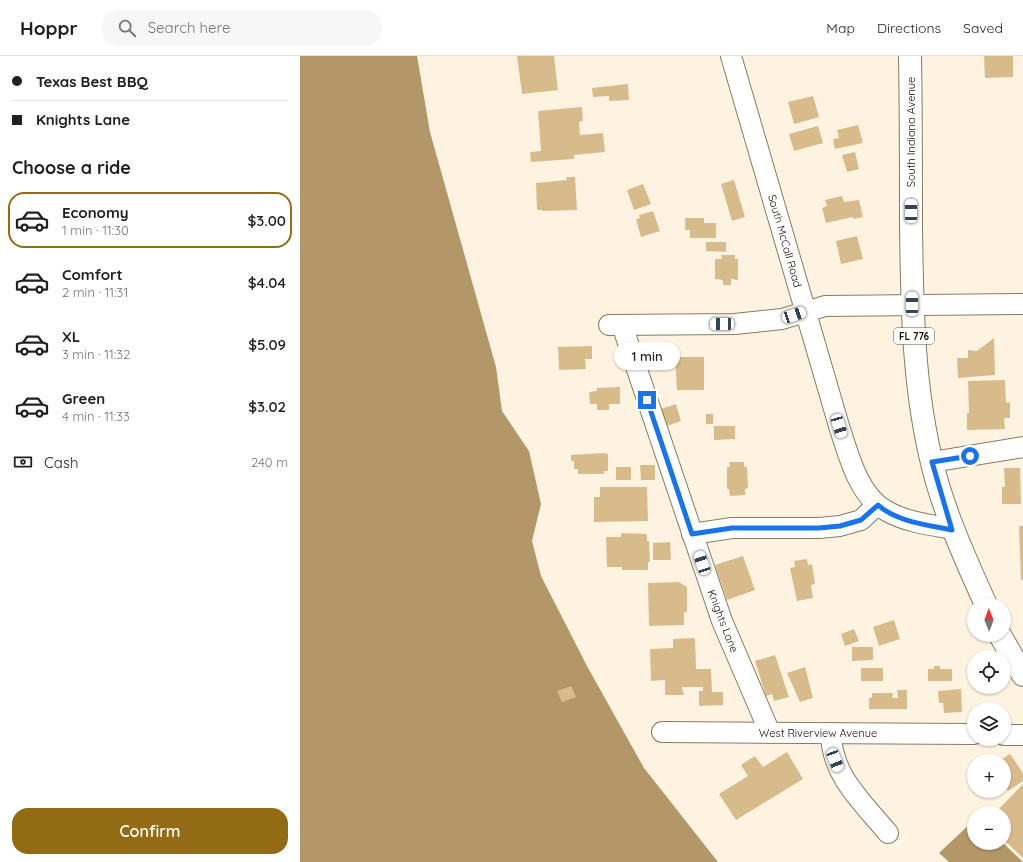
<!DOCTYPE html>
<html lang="en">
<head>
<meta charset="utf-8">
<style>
	:root { --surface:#fff; --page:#f6f6f6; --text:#202124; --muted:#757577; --line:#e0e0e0; --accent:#946b15 }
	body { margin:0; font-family:Quicksand,sans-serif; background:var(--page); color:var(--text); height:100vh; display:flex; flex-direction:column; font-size:15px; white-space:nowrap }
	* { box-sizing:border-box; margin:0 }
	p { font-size:13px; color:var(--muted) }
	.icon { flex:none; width:22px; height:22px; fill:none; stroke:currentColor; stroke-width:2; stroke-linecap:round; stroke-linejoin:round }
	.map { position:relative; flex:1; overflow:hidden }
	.drawer { display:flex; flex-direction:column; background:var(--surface); width:300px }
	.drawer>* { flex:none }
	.top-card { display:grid; align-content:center; height:88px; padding:0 12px; background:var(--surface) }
	.needle { width:26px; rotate:359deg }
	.tools { position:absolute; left:667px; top:542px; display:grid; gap:8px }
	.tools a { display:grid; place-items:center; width:44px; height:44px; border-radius:50%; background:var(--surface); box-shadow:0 1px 3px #0004; font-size:20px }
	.end { position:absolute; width:18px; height:18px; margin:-9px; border:5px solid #1a73e8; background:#fff; box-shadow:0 0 0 2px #fff }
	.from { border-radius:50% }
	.bubble { position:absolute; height:28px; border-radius:14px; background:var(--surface); box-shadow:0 1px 3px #0004; font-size:13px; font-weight:600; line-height:28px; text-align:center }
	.car { position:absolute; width:12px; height:24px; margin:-12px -6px; border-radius:5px; box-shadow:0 0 3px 1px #0007; background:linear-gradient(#fff 24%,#345 0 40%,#fff 0 76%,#345 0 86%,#fff 0) }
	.top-card b { display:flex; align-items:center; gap:14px; height:38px; font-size:15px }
	.top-card b+b { border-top:1px solid var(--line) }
	.top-card i { width:10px; height:10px; background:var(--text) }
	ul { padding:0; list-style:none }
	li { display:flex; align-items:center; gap:12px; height:56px; margin:0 8px 6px; padding:0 4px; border:2px solid transparent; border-radius:16px }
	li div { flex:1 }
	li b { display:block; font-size:15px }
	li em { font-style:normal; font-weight:600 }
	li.selected { border-color:var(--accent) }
	li>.icon { width:36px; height:36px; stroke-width:1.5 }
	h2 { padding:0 12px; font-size:18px; line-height:48px }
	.pay { display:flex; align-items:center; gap:10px; height:44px; padding:0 12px; font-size:15px }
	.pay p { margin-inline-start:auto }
	.button { display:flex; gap:8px; margin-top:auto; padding:8px 12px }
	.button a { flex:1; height:46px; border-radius:16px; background:var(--accent); color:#fff; font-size:16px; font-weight:600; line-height:46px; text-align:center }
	header { display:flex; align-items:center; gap:24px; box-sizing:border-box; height:56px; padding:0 20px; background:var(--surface); border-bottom:1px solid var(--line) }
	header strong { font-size:19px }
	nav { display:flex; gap:22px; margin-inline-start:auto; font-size:14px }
	.search { width:280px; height:36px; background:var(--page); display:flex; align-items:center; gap:10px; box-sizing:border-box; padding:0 14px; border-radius:16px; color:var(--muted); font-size:15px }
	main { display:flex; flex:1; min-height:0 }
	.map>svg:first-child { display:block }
</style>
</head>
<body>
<header>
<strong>Hoppr</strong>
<div class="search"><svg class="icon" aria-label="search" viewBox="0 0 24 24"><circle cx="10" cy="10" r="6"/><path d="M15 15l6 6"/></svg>Search here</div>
<nav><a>Map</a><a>Directions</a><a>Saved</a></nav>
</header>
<main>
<section class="drawer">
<div class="top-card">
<b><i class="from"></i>Texas Best BBQ</b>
<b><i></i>Knights Lane</b>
</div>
<h2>Choose a ride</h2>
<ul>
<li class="selected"><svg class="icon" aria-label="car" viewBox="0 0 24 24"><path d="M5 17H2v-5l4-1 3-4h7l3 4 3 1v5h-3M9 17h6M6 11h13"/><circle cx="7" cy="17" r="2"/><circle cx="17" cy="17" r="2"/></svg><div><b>Economy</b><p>1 min · 11:30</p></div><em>$3.00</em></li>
<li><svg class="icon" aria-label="car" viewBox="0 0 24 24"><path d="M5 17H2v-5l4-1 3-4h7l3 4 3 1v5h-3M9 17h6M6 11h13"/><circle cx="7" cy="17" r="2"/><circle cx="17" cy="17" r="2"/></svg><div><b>Comfort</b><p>2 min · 11:31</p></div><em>$4.04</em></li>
<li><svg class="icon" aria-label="car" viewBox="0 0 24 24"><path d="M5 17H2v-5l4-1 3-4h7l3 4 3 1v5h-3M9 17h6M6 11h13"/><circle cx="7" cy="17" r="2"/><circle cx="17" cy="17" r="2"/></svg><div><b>XL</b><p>3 min · 11:32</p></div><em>$5.09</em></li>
<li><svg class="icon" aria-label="car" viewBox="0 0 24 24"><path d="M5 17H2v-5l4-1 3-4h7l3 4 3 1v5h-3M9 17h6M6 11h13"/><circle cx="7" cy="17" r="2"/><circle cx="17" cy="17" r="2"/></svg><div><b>Green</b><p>4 min · 11:33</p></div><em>$3.02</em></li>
</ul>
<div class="pay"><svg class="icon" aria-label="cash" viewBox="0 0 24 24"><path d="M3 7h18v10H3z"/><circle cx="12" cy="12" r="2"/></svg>Cash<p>240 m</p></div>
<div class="button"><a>Confirm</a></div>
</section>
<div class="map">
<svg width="723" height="806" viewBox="0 0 723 806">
	<rect width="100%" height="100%" fill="#fef3e1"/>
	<g fill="#b39768">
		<path d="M0,0H117L130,76L196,311L202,355L229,395L241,448L232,485L241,520L287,610L344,712L418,806H0Z"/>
		<path d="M674,764V787H703L723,806H649L639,797Z"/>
	</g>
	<g fill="#d8bb8b">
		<path d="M217,0H254L258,34L222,38Z"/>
		<path d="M684,0H713V21L685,22Z"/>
		<path d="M328,28L329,44L309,45V40L293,41L292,32Z"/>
		<path d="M513,40L519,61L494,68L488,46Z"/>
		<path d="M282,51L283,65L279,66L280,79L303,77L305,96L274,99V103L231,106L230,96L241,95L238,55Z"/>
		<path d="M558,69L563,87L535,93L533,83L539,82L537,74Z"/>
		<path d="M518,70L523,87L494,95L489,78Z"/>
		<path d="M555,96L559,113L547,116L542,99Z"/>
		<path d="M266,121H275L277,154L242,155V154H237L236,127L267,124Z"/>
		<path d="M434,124L445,161L432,165L421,128Z"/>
		<path d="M343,128L351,148L334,154L327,134Z"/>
		<path d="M542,140L544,146L559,144L563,161L553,163V161L526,167L522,152L527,150L525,144Z"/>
		<path d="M353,155L360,175L341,181L336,163L340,162L339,159Z"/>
		<path d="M385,162H404V167H416V182H390V174H385Z"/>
		<path d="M557,180L563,203L541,208L536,185Z"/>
		<path d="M406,186H426V196L406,195Z"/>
		<path d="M421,199H435V203H438V224L431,223V229H423V224L415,223V203H422Z"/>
		<path d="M694,282L695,319L658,322L657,302H668V294L677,295Z"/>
		<path d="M292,290V303H285L286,313L259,314L258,291Z"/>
		<path d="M375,301H404V334H377Z"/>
		<path d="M705,324L706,347L710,346V362H704L705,373L667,374V357H669L668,325Z"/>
		<path d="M320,331V348H309V354H297V348H290L289,336L297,335L296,332Z"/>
		<path d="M376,348L381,365L367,370L361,353Z"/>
		<rect x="406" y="358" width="7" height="10"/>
		<path d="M414,370H435V383L414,384Z"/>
		<path d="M304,397L308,398V415H304V418H278V413H274V405H271V399Z"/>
		<path d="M429,406H444V411H447L448,432L445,433V439L430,440L429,433H427V411H430Z"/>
		<path d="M340,409H355V424H341Z"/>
		<rect x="316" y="411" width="15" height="13"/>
		<path d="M704,412H720L721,448H702V431H705Z"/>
		<path d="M300,431H347L348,465L294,466V441H300Z"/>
		<path d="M719,470H723V524H721Z"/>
		<path d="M321,477L347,478V485H349L350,506H348V514H322V511H307L306,481H321Z"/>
		<path d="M370,486L371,504H353V487Z"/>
		<path d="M443,500L455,534L427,544L415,509Z"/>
		<path d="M507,503L508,509L512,508L515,528L511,529L513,542L497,545L490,512L495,511L494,505Z"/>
		<path d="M379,526L387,531V556H384V569L349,570L348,527Z"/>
		<path d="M594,564L600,583L579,590L573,571Z"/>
		<path d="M554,573L559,585L545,590L541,578Z"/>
		<path d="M395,582L396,613H411L412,636H423V649L399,650V635H403V631H382L384,639H365V624L351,625L350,593L373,592V583Z"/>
		<path d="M552,591H573V604L552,605Z"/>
		<path d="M475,599L489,641L474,645L472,638L466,640L455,605Z"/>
		<path d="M634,610H640V613H652V625H628V613H634Z"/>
		<path d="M505,611L513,642L500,646L487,617Z"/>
		<rect x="561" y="612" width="22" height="13"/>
		<path d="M271,630L276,641L262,646L257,635Z"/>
		<path d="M661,633L662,656L644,657L643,647H639L638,635Z"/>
		<path d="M597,634H607V653H569V642H572V637H593L592,642H598Z"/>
		<path d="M487,696L503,723L436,764L419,738L448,720L441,709L455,700L463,711Z"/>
		<path d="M710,698L723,717V725L708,735L704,729V705H699Z"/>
		<path d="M723,728V802L704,784V757H695Z"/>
	</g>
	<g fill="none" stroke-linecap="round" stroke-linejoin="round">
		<g stroke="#8a7a5e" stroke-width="22">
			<g id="minor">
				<path d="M431,0L539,370C548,397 558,439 585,454C605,466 630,469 653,473"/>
				<path d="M309,269L435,268L482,263L525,250L723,248"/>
				<path d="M322,269L422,565L470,677"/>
				<path d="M632,406L723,391"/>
				<path d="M392,478L432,472H519L540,470L561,464L577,449"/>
				<path d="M362,676L674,678"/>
				<path d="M531,677C531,719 563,747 588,777"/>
				<path d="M704,679H723"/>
			</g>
		</g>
		<g stroke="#8a7a5e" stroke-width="24">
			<g id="major">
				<path d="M610,0C611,57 611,113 611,170C612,251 613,332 633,411C645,459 666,504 686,549"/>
				<path d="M700,579L723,619"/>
			</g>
		</g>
		<use href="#minor" stroke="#fff" stroke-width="20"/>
		<use href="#major" stroke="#fff" stroke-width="22"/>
	</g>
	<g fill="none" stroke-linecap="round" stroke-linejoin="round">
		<path stroke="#1a73e8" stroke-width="5" d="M347,344L392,478L432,472H519L540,470L561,464L578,449C597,466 628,469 652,474L632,406L670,400"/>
	</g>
	<g text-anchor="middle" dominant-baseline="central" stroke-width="3.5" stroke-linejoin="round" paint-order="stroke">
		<rect fill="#fff" stroke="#5a564f" stroke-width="1" x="594" y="272" width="40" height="16" rx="3"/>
		<g font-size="10" font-weight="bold" fill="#140e04">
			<text x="614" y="280">FL 776</text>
		</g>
		<g font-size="11" fill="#140e04" stroke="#fff">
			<text transform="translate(611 76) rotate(-90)">South Indiana Avenue</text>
			<text transform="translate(485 185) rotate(74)">South McCall Road</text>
			<text transform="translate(423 565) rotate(69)">Knights Lane</text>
			<text x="518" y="677">West Riverview Avenue</text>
		</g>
	</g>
</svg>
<div class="tools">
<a><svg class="needle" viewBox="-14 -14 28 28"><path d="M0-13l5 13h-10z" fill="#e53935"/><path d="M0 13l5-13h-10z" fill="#757577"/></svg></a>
<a><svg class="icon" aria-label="locate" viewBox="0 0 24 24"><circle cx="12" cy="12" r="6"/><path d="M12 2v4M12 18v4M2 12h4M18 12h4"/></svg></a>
<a><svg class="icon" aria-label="layers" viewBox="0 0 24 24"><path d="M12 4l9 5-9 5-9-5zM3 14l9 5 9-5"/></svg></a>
<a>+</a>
<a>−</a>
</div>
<i class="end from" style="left:670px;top:400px"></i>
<i class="end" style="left:347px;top:344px"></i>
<div class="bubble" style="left:314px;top:286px;width:66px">1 min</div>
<i class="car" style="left:611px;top:155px;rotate:0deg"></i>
<i class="car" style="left:612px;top:248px;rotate:0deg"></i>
<i class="car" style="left:494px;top:259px;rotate:72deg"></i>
<i class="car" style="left:422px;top:268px;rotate:269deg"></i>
<i class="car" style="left:539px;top:370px;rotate:163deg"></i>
<i class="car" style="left:402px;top:507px;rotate:341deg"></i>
<i class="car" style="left:535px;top:704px;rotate:159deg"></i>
</div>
</main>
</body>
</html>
